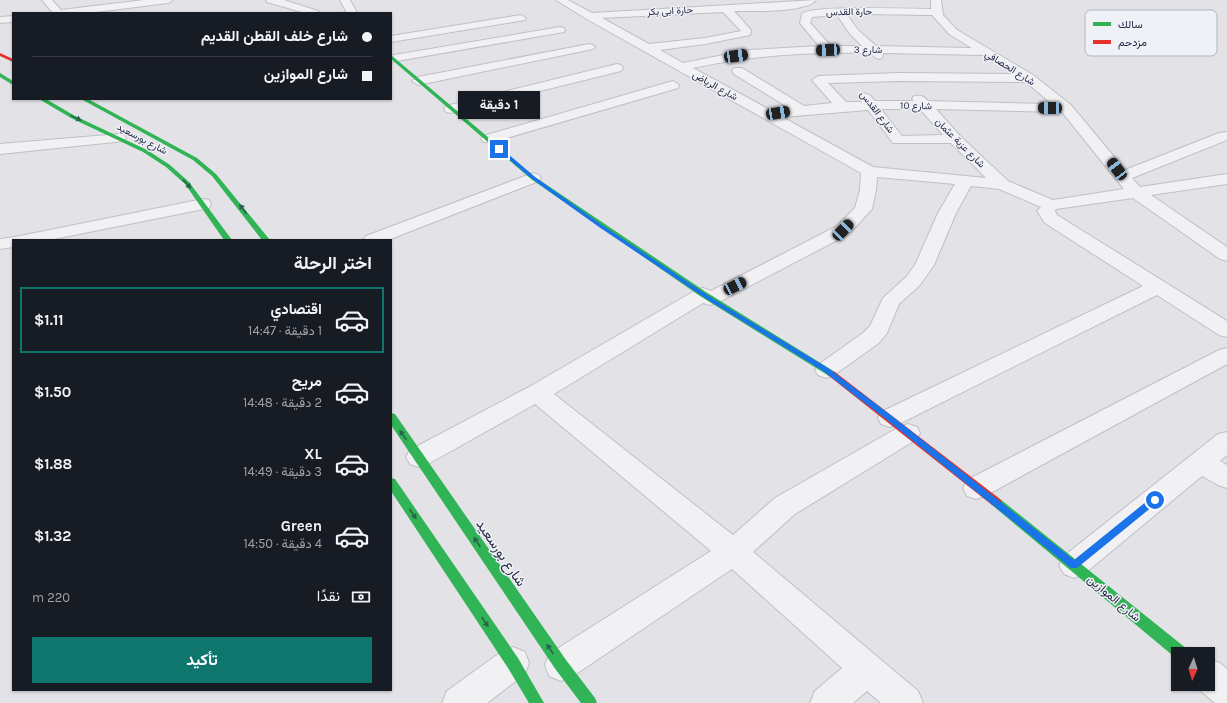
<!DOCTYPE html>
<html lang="ar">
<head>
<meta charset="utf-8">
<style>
	:root { --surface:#171b24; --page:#242831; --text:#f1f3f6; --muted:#9ea1a6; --line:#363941; --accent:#0f766e }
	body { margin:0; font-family:Karla,Vazirmatn,sans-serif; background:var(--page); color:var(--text); direction:rtl; height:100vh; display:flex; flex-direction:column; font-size:15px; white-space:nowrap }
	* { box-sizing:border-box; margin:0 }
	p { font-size:13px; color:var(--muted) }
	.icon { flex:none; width:22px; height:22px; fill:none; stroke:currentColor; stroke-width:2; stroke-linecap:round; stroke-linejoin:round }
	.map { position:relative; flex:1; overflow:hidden; direction:ltr }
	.panel { position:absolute; left:12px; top:239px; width:380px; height:452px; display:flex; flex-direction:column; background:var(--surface); border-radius:0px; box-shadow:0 1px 3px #0004; direction:rtl }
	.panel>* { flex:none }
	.hud { position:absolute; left:12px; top:12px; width:380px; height:88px; border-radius:0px; box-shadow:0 1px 3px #0004; direction:rtl; display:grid; align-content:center; height:88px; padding:0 20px; background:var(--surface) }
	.needle { width:26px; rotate:184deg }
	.controls { position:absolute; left:1171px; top:647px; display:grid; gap:8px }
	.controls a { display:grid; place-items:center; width:44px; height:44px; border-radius:0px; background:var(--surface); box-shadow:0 1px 3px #0004; font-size:20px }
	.end { position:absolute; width:18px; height:18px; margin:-9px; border:5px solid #1a73e8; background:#fff; box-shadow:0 0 0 2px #fff }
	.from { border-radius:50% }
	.bubble { position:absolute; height:28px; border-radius:0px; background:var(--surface); box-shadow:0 1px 3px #0004; font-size:13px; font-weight:700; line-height:28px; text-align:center; direction:rtl }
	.car { position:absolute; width:12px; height:24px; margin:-12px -6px; border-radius:5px; box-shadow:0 0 3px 1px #0007; background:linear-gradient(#222 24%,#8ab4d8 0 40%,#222 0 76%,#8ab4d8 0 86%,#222 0) }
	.hud b { display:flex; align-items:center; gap:14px; height:38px; font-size:15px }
	.hud b+b { border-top:1px solid var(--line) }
	.hud i { width:10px; height:10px; background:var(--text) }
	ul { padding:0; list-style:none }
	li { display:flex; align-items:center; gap:12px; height:66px; margin:0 8px 6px; padding:0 12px; border:2px solid transparent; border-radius:0px }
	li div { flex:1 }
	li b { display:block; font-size:15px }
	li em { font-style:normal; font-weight:700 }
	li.current { border-color:var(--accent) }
	li>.icon { width:36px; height:36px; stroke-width:1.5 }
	h2 { padding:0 20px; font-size:18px; line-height:48px }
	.pay { display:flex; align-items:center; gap:10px; height:44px; padding:0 20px; font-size:15px }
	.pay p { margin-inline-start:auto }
	.primary-button { display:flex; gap:8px; margin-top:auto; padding:8px 20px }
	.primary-button a { flex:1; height:46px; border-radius:0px; background:var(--accent); color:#fff; font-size:16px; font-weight:700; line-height:46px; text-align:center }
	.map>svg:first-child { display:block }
</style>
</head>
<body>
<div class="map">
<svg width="1227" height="703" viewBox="0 0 1227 703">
	<rect width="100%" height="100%" fill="#e2e2e7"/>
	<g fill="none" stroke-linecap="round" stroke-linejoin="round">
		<g stroke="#bfbfc5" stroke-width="2">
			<g id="street">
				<path d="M42,0H52L61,10L144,0H173L168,3L88,13H53Z"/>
				<path d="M266,0H284L318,11L319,13H305L267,2Z"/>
				<path d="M340,0H350L357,13H347Z"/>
				<path d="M556,0H568L592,13L816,0C806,13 751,11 734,11L751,30L750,35L705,44L660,50L683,63L749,50L819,46L800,23L802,14C809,5 913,9 931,9V0H941L943,15L957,30L1033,75L1071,105L1125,170L1219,133L1227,132V140L1132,178L1140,187L1227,174V184L1151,195L1227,247V261L1220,259L1133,198L1056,209L1055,211L1057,215L1227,321V337L1219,335L1157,295L899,424L890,427L881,424L878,418L881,412L1143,286L1045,223L1037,211L1041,207L999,189L971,186L956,213L934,265L920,285L899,304L887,333L879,343L834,375L826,378L818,375L815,370L818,365L863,333L870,326L883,298L906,277L915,265L938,213L955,184L877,177L876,190L872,209L849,234L717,303L710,305L703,303L554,394L733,535L775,498L899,427L908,424L917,427L920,433L917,439L795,514L753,552L918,691L923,703H881L867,691L853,703H810L815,691L842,668L732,569L573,676L561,681L549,676L545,665L549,654L711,551L535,404L428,464L419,467L410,464L406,457L410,450L529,387L696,290L703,288L711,291L837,226L855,208L860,190L861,173L585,18ZM723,12L741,31L705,38L649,44L602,18ZM861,14L932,15L949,34L972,48L876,46L858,30L847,15ZM837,15L850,34L862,46H831L810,23L812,17ZM869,53L878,59L882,58L883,53L983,55L1014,74L899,73L818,76L812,80L832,103L804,106L742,68H734L732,71L734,74L789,108L770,110L693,68C751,55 810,52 869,53ZM899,81L1026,82L1052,104L928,101C924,96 921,95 914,96L912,99L914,101H875C870,95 868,92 860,94L858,97L862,102H846L828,83ZM881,109H920L943,135L902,136ZM936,109L1062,112L1124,189L1053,200L1008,181L960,136ZM868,110L893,143H951L986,178L873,167L782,117Z"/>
				<path d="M521,15L526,18L525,20L391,42V36Z"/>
				<path d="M13,16V22L0,23V17Z"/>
				<path d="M560,27L564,28L565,30L564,32L391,62V56L394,55Z"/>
				<path d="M589,44L593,45L595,47L593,49L418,85L412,81L418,77Z"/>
				<path d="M617,64L621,65L623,68L621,71L451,113L446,112L444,109L446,106Z"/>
				<path d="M673,81L679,85L678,88L493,142H483L481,139L483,136Z"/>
				<path d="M119,134L124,135L126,138L124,141L0,154V144Z"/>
				<path d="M533,173L539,175L541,178L539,181L388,240H363L366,236Z"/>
				<path d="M203,199L209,200L211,204L209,208L49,240H13V247L0,249V239L15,237Z"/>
				<path d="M1227,348V364L985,496L976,499L967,496L963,488L967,480L1219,350Z"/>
				<path d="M1227,432V455L1220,461L1227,465V488L1218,485L1202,476L1084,574L1074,578L1064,574L1059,565L1064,556L1218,434Z"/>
				<path d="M513,647L525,652L529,663L525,674L487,703H442L447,691L501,652Z"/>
				<path d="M1208,659L1220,663L1227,669V703H1215L1196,687L1195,684H1208Z"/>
			</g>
		</g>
		<use href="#street" fill="#f1f1f4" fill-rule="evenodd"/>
		<g fill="#30b455" fill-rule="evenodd">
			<path d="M391,55L535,177L706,292L835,372L837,374L835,376H829L700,296L531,179L391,59Z"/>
			<path d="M0,73L13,81V85L0,77Z"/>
			<path d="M39,99H46L75,116L147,150L170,165L189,182L232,240H224L185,184L166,167L143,152L71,118Z"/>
			<path d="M81,99H88L197,158L216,174L270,240H262L212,176L193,160Z"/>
			<path d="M391,413L395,414L566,660L595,698L597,703H581L556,670L391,425Z"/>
			<path d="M391,478L395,479L518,658L544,703H529L508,668L391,491Z"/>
			<path d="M996,497L1000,499L1187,649L1189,654H1178L1177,659L992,505L990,502L992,499Z"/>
		</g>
		<g fill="#e5322d" fill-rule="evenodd">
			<path d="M0,53L13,59V62L0,56Z"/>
			<path d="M832,371L835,372L1000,499L1002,502L1000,505L996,507L992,505L829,376L827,374L829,372Z"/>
		</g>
	</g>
	<defs><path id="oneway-solid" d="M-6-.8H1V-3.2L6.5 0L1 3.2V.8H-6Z"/></defs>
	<g fill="#2a624a">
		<use href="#oneway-solid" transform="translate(76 118) rotate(26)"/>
		<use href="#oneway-solid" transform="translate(187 184) rotate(47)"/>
		<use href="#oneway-solid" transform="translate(243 209) rotate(-127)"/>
		<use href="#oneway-solid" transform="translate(403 435) rotate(-125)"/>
		<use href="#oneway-solid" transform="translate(413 514) rotate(56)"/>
		<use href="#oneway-solid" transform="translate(477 542) rotate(-124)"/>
		<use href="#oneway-solid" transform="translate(485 622) rotate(56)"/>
		<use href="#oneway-solid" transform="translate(550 649) rotate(-124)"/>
	</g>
	<path fill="#1a73e8" d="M498,148H501L535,177L602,225L712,298L828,368L892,416L1074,560L1152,497H1158V502L1077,568H1071L887,420L823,371L708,300L599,227L532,179L498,150Z"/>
	<g text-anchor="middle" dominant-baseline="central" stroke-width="3" stroke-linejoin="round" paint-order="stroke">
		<g font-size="10" fill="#262b43" stroke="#eff1f7">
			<text transform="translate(670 11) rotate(-3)">حارة ابى بكر</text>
			<text transform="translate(849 12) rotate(-1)">حارة القدس</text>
			<text transform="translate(868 50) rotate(1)">شارع 3</text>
			<text transform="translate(1010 68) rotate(32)">شارع الحصافي</text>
			<text transform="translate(715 86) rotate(29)">شارع الرياض</text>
			<text transform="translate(916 106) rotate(1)">شارع 10</text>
			<text transform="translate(877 112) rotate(53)">شارع القدس</text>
			<text transform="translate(142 139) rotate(28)">شارع بورسعيد</text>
			<text transform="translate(960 143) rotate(45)">شارع عزبة عثمان</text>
		</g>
		<g font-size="12" fill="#262b43" stroke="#eff1f7">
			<text transform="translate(1114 598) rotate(40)">شارع الموازين</text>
		</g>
		<g font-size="14" fill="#262b43" stroke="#eff1f7">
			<text transform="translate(501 553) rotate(56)">شارع بورسعيد</text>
		</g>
	</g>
	<rect x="1085" y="10" width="132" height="46" rx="6" fill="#eff1f7" stroke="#b3b6c1" stroke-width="1"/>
	<rect x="1093" y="22" width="18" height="4" fill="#30b455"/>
	<rect x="1093" y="40" width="18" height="4" fill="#e5322d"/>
	<g font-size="11" fill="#262b43">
		<text x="1118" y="28">سالك</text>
		<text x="1118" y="46">مزدحم</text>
	</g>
</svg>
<div class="controls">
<a><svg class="needle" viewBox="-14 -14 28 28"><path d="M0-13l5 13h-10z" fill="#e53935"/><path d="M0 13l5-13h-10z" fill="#9ea1a6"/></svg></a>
</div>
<i class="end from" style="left:1155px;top:500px"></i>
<i class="end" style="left:499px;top:149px"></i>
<div class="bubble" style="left:458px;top:91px;width:82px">1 دقيقة</div>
<i class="car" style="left:828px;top:50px;rotate:267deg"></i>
<i class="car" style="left:736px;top:56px;rotate:82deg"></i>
<i class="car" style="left:1050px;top:108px;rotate:271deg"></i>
<i class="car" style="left:778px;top:113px;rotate:81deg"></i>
<i class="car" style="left:1117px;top:169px;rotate:323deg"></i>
<i class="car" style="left:843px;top:230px;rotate:44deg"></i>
<i class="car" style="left:735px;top:286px;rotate:63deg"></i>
<div class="hud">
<b><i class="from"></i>شارع خلف القطن القديم</b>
<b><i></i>شارع الموازين</b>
</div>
<section class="panel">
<h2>اختر الرحلة</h2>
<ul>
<li class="current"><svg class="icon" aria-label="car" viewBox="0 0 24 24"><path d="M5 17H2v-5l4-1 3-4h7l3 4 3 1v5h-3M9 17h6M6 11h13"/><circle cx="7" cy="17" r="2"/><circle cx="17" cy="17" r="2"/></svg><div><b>اقتصادي</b><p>1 دقيقة · 14:47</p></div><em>$1.11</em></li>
<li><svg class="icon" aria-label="car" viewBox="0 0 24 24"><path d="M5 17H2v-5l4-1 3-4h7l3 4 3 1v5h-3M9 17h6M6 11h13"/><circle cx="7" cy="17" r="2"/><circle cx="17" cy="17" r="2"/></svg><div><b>مريح</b><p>2 دقيقة · 14:48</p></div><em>$1.50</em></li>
<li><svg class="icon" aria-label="car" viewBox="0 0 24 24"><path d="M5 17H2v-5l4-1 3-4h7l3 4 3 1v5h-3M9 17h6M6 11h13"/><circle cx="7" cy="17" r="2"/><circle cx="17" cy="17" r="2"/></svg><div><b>XL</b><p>3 دقيقة · 14:49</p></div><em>$1.88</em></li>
<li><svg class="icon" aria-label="car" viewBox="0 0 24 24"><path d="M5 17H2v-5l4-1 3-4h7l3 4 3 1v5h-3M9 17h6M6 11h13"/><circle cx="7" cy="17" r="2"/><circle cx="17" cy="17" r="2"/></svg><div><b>Green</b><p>4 دقيقة · 14:50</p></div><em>$1.32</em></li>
</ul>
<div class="pay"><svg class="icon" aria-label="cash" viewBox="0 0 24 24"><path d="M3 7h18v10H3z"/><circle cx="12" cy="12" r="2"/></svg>نقدًا<p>220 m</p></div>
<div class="primary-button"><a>تأكيد</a></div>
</section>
</div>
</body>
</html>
